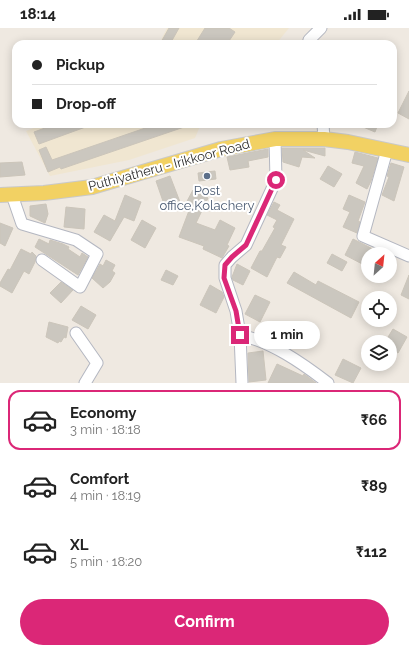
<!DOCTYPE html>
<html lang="en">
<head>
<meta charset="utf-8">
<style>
	:root { --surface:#fff; --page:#f6f6f6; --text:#222; --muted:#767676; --line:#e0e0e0; --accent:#db2777 }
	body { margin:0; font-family:Raleway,sans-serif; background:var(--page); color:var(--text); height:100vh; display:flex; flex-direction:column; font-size:15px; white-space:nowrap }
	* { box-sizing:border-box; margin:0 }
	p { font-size:13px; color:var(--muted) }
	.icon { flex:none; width:22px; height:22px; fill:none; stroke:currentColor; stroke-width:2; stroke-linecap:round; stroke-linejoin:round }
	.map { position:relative; height:355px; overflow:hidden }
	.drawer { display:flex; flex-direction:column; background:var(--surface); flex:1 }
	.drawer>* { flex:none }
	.banner { position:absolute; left:12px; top:12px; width:385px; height:88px; border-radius:12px; box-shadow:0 2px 10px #0003; display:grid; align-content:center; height:88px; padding:0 20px; background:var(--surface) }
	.needle { width:26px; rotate:27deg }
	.fabs { position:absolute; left:361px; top:219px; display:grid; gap:8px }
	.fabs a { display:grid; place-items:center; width:36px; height:36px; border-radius:50%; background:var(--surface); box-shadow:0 2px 10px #0003; font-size:20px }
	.end { position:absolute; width:18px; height:18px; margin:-9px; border:5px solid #db2777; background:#fff; box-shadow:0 0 0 2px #fff }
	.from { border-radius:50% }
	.bubble { position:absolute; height:28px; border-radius:14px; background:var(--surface); box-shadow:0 2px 10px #0003; font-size:13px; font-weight:700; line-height:28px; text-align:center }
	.banner b { display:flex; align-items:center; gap:14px; height:38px; font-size:15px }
	.banner b+b { border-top:1px solid var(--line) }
	.banner i { width:10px; height:10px; background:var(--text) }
	ul { padding:7px 0 0; list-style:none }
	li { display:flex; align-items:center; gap:12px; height:60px; margin:0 8px 6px; padding:0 12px; border:2px solid transparent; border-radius:12px }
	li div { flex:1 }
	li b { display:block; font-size:15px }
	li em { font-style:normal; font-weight:700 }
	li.active { border-color:var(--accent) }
	li>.icon { width:36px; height:36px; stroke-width:1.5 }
	.action { display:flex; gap:8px; margin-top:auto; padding:8px 20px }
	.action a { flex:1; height:46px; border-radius:24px; background:var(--accent); color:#fff; font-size:16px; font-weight:700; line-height:46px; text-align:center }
	.status { display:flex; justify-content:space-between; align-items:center; height:28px; padding:0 20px; background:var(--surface); direction:ltr }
	.status svg { height:11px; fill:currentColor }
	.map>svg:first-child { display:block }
</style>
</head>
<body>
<div class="status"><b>18:14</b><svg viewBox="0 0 49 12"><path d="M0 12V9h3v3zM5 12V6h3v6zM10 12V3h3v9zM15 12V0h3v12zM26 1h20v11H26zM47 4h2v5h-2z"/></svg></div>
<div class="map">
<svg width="409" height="355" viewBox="0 0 409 355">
	<rect width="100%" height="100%" fill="#efe9e1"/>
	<g fill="#f0e6d1">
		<path d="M167,0H289L276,16H159Z"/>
		<path d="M44,96H201L195,110L129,132L50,148L26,103Z"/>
	</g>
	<g fill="#cbc7bf" stroke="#cbc5ba">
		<path d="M169,0H179L170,16H160Z"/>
		<path d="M205,0H229L235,4L227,16H195Z"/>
		<path d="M409,63V91L398,85Z"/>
		<path d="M56,96H91V97L39,116L34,104Z"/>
		<path d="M157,96H189L190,97L61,141L60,139L48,144L39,122L46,119L52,132Z"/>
		<path d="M356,96H378L375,104Z"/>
		<path d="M282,120H325V128L303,122L315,130L302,129L299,139L283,134Z"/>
		<path d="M268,121V129L248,133L249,139L230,142L227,129Z"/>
		<path d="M355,124L378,130L371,153L367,161L356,155L364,138L352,135Z"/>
		<path d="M22,134L25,147L0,149V135Z"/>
		<path d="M391,135L404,139L394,173L382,167L389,149L387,148Z"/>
		<path d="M328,138L342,146L334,159L320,151Z"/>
		<path d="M215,143L216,151L199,153L198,145Z"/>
		<path d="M170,148L180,174L165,179L156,153Z"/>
		<path d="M193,162L208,170L196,195L215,202L220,192L235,200L227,217L229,218L222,230L203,221L204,218L179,209L190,180L185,177Z"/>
		<path d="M125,167L141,174L134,193L124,189L110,213L94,204L104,187L115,193Z"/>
		<path d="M349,167L365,174L358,193L360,194L357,205L343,199L350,184L343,181Z"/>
		<path d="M274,174L280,177L277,182L294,191L281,217L286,219L280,230L277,229L267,249L251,240L260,223H262L275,200L273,199L277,192L267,187Z"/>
		<path d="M46,176L48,186L45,195L30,188V178Z"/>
		<path d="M66,179L85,181L84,201L64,199Z"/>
		<path d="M142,192L156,200L145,220L131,212Z"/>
		<path d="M0,195L13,200L5,218L0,215Z"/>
		<path d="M39,211L49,216L50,212L63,216L69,219L68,221L80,229L82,225L88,229L78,247L35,219Z"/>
		<path d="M353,211L367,218L382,226H368V239L345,227Z"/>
		<path d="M21,221L31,226L32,224L36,228L35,234L29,246L24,243L12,265L0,258V255L8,241L10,242Z"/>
		<path d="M332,226L347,234L342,243L327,235Z"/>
		<path d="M106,232L115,237L112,243L115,245L110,254L103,260L92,250L100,236L103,238Z"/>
		<path d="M237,236L250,243L243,257L233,252L232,249Z"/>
		<path d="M166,242L178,248L173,257L161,252Z"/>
		<path d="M294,244L316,257L318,253L359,274L351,290L287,255Z"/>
		<path d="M409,247V271L401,267Z"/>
		<path d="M61,254L73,262L61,275L50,265Z"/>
		<path d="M210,257L222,264L224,269L216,285L200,277Z"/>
		<path d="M255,267L270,274L260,294L245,286Z"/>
		<path d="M81,278L96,287L88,301L72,292Z"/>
		<path d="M49,294L68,299L66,310L64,309L61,314L59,313L58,315L46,309Z"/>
		<path d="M393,301L407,309L398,325L390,320V314H385Z"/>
		<path d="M263,323L266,352L249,354L248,325Z"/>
		<path d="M343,331L361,340L353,355L335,347Z"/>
		<path d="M277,336L303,348L304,346L316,355H268Z"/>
	</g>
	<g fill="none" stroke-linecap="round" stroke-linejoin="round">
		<g stroke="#b4b7c1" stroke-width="13">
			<g id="minor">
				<path d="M308,16L309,12L321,0"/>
				<path d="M323,96L324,111"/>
				<path d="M387,122L363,208L409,228"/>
				<path d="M12,167L22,196L76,212L97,226L80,259L42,232"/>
				<path d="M76,305L97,335L85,355"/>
				<path d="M240,307C272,314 302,335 328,355"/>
				<path d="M242,355L240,307L236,283L225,250V237L232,229L246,217L276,152L275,111"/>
			</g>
		</g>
		<g stroke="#c9c9c9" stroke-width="16">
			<path id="major" d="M0,167L44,165L92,159L221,121L275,111H324L348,114L409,127"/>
		</g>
		<use href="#minor" stroke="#fff" stroke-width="11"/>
		<use href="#major" stroke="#f2d163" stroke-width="14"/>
	</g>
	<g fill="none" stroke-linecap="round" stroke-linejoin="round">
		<path stroke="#db2777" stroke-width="5" d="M240,307L236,283L224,250L225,237L232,229L246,217L276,152"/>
	</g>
	<circle fill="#5c6f8a" stroke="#fff" stroke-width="1.5" cx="207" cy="148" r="4"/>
	<g text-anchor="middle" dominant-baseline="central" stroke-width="4" stroke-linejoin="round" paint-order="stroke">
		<g font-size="13" fill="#2e2e2e" stroke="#fff">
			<text transform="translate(169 137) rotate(-15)">Puthiyatheru - Irikkoor Road</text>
		</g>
		<g font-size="13" fill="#4e5e75" stroke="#fff">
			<text x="207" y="162">Post<tspan x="207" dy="15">office,Kolachery</tspan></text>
		</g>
	</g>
</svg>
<div class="fabs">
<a><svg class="needle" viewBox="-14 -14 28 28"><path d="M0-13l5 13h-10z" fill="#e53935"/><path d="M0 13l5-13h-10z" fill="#767676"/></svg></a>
<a><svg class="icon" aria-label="locate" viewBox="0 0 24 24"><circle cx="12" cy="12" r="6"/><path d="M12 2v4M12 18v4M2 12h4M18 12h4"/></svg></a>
<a><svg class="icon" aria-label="layers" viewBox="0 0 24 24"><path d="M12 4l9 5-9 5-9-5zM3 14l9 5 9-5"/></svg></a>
</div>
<i class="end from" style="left:276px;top:152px"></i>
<i class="end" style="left:240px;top:307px"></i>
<div class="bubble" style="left:254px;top:293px;width:66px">1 min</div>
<div class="banner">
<b><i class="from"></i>Pickup</b>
<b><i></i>Drop-off</b>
</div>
</div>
<section class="drawer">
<ul>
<li class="active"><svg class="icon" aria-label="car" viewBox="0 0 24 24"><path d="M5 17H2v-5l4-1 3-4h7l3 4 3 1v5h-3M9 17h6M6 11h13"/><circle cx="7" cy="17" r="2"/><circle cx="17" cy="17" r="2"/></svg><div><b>Economy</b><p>3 min · 18:18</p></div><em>₹66</em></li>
<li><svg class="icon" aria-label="car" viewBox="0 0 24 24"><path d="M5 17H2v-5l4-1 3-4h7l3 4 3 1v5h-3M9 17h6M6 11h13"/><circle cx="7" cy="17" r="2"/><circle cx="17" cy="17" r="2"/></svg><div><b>Comfort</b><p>4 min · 18:19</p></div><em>₹89</em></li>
<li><svg class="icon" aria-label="car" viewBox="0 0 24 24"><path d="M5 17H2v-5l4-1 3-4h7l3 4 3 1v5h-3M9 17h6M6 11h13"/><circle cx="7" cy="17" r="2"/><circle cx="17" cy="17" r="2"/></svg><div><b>XL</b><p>5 min · 18:20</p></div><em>₹112</em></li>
</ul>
<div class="action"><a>Confirm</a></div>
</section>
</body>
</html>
